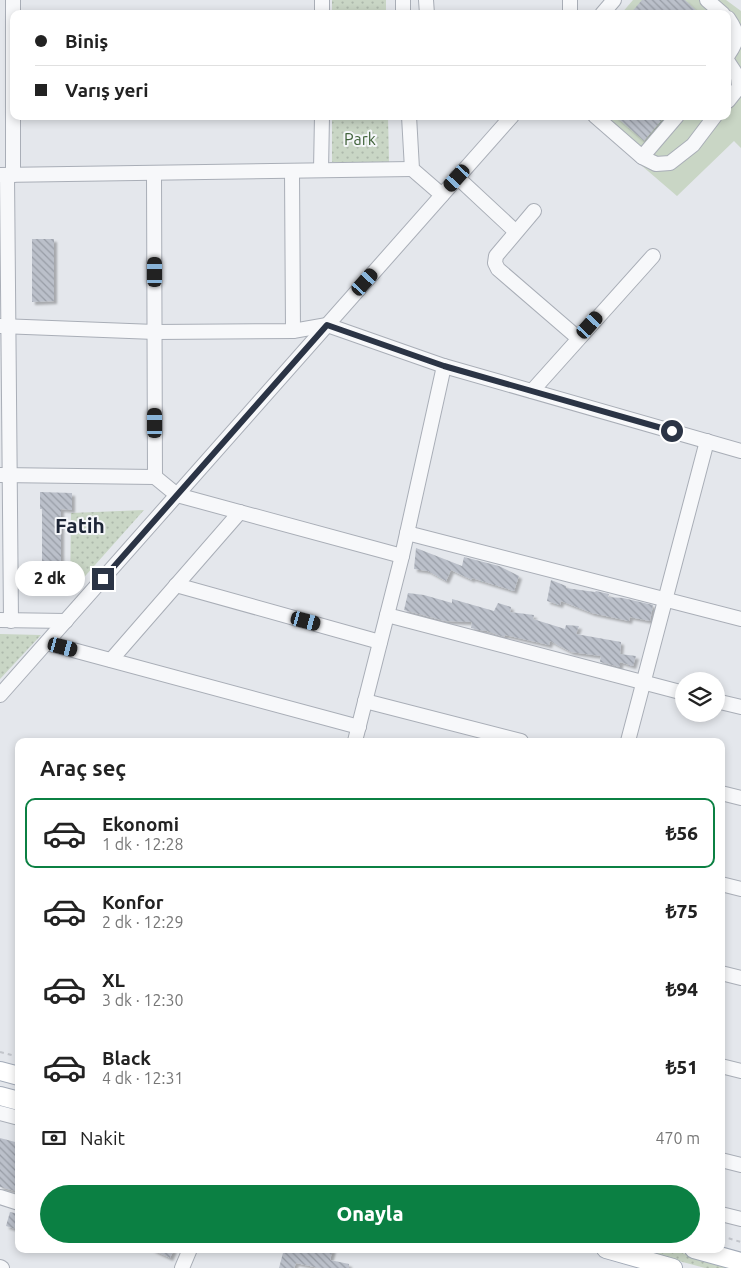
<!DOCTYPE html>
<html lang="tr">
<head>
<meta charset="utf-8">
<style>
	:root { --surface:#fff; --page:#f6f6f6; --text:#222; --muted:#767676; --line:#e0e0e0; --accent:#0b8043 }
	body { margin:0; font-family:Ubuntu,sans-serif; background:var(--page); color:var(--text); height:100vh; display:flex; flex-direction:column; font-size:19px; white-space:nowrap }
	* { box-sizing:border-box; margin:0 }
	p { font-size:16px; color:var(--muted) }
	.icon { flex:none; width:28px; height:28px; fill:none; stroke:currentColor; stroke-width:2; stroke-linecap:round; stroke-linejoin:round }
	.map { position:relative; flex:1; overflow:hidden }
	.panel { position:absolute; left:15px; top:738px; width:710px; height:515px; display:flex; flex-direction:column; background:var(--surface); border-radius:10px; box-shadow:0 2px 8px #0003 }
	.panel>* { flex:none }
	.banner { position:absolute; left:10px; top:10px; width:721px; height:110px; border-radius:10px; box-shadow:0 2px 8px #0003; display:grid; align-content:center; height:110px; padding:0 25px; background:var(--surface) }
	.controls { position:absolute; left:675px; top:672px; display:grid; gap:10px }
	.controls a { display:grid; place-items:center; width:50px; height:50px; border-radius:50%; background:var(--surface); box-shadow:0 2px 8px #0003; font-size:25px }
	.end { position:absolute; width:22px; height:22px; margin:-11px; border:6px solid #2b3445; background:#fff; box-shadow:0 0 0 2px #fff }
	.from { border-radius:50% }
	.bubble { position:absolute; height:35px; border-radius:18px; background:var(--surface); box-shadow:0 2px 8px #0003; font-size:16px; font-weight:800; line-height:35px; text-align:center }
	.car { position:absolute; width:15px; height:30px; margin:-15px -8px; border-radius:6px; box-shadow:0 0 4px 1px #0007; background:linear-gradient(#222 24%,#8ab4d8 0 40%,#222 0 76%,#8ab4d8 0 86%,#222 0) }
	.banner b { display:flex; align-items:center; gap:18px; height:48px; font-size:19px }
	.banner b+b { border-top:1px solid var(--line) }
	.banner i { width:12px; height:12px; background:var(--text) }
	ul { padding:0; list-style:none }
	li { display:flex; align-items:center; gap:15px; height:70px; margin:0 10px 8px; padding:0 15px; border:2px solid transparent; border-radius:10px }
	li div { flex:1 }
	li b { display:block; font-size:19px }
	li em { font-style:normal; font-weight:800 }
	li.selected { border-color:var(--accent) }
	li>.icon { width:45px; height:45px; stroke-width:1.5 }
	h2 { padding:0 25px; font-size:22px; line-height:60px }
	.pay { display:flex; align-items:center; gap:12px; height:55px; padding:0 25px; font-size:19px }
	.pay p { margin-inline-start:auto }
	.cta { display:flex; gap:10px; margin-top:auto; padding:10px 25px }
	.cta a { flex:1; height:58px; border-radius:30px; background:var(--accent); color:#fff; font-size:20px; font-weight:800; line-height:58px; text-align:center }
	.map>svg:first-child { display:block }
</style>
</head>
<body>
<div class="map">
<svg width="741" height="1268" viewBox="0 0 741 1268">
	<defs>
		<pattern id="grass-dots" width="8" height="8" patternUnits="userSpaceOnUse" patternTransform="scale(1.25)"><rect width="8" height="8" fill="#c9d6c5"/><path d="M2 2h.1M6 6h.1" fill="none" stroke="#adb8ab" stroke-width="1.8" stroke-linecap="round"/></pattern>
		<pattern id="building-back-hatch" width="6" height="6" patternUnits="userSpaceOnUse" patternTransform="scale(1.25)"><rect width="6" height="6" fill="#bbc0ca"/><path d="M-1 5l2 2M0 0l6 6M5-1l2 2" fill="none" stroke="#989da6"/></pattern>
		<filter id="shadow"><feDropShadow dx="3" dy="3" stdDeviation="1" flood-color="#0004"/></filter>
	</defs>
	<rect width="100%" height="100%" fill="#e4e7ec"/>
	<g fill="url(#grass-dots)">
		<rect x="332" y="0" width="54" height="14"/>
		<path d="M332,116H388L389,162H332Z"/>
		<path d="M144,510L70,593L71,513Z"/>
		<path d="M0,634L41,635L0,679Z"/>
		<path d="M634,1249H667L739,1268H705Z"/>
	</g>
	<path fill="#c9d6c5" d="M633,0H726L741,11V148L734,141L677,196L584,116H728V14H621Z"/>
	<g fill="url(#building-back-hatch)" filter="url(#shadow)">
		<path d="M642,0H685L700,14H630Z"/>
		<path d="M615,116H665L644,141Z"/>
		<path d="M32,239H54V301L32,302Z"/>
		<path d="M40,492L72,493V510L61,509V587H42V509H40Z"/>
		<path d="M416,548L462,566L464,557L499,566L519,576L514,591L472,578V580L451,570L446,581L428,571L414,569Z"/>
		<path d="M551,580L566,586V588L595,592L596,591L609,594L608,597L623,598L653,605L650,621L630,617L629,621L592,613L561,601L560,605L547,601Z"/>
		<path d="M408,593L424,595L452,603V599L494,611L498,603L511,607L510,612L534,615L533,619L565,629L566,625L579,626L576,634L621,642L620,654L636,656L633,666L620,662V667L600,662L601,656L571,652L550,641L549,645L505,635L504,637L484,630V631L471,628L472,622L445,621L404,610Z"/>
		<path d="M0,1138L19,1143V1192L0,1187Z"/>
		<path d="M10,1212L19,1214V1230L6,1226Z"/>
		<path d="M151,1249H174L170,1258Z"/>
		<path d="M284,1249H333L330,1260L349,1264V1268H319L296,1263L294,1268H279Z"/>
	</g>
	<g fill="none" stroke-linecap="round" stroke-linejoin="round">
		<g stroke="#a9aeb7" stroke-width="16">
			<g id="minor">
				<path d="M13,0V175"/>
				<path d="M403,0V14"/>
				<path d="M426,0L427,14"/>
				<path d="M570,0V14"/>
				<path d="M707,0L723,14"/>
				<path d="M322,14V0"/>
				<path d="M602,14L614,0"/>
				<path d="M728,18C739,34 739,39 728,55"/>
				<path d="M728,62L738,77L739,87L728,101"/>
				<path d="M409,116L412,169L442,195"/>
				<path d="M595,116L642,157L656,164L670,163L693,145L715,116"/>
				<path d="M642,157L677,116"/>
				<path d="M321,170L322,116"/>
				<path d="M292,171L293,331"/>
				<path d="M154,173L155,477L177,495L402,556"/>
				<path d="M0,175L412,169"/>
				<path d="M7,175L11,621"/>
				<path d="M457,177L515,231"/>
				<path d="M534,211L496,256L495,263L498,269L578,338"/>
				<path d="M0,326L155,332L293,331L327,325L444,366L741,451"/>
				<path d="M532,391L653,256"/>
				<path d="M0,475L155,477"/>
				<path d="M407,533L741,619"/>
				<path d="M176,585L380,642"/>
				<path d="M387,615L684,693"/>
				<path d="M0,620L66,621"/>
				<path d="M47,643L359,727"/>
				<path d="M111,660L240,512"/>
				<path d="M0,695L512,116"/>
				<path d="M365,701L521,741"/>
				<path d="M716,701L741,707"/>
				<path d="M355,741L402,556L444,366"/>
				<path d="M628,741L707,441"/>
				<path d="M721,793L741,798"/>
				<path d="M721,884L741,889"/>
				<path d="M721,973L741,978"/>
				<path d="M721,1066L741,1071"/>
				<path d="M0,1113L19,1118"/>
				<path d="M721,1160L741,1165"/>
				<path d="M0,1197L19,1203"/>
				<path d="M721,1214L741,1219"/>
				<path d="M0,1267L2,1268"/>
				<path d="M182,1268L190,1249"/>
			</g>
		</g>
		<g stroke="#a3abb8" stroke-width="20">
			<g id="major">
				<path d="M0,1071L19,1076"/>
				<path d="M0,1096L19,1101"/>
				<path d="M606,1249L673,1268"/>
				<path d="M694,1249L741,1262"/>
			</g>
		</g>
		<g stroke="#c2c5cb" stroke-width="2" stroke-dasharray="4 4" stroke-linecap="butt">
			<path d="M0,1052L19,1057"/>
			<path d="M721,1236L741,1242"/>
		</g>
		<use href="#minor" stroke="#f7f8fa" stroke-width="14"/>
		<use href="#major" stroke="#fff" stroke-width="18"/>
	</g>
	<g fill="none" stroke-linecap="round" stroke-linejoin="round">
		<path stroke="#2b3445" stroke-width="6" d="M103,579L327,325L444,366L672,431"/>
	</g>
	<g text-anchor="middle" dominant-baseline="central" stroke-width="4" stroke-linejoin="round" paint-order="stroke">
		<g font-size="16" fill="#3f6138" stroke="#f4f6f9">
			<text x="360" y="139">Park</text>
		</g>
		<g font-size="21" font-weight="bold" fill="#1d2536" stroke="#f4f6f9">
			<text x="80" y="525">Fatih</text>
		</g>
	</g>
</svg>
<div class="controls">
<a><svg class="icon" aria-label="layers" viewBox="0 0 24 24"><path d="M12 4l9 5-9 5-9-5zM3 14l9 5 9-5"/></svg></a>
</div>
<i class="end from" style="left:672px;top:431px"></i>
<i class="end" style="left:103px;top:579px"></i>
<div class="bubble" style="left:15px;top:561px;width:70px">2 dk</div>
<i class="car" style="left:457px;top:178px;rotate:222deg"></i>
<i class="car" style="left:155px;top:272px;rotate:0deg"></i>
<i class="car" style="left:365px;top:282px;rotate:42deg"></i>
<i class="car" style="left:590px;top:325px;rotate:42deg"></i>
<i class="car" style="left:155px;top:423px;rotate:0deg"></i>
<i class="car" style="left:306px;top:621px;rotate:105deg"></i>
<i class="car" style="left:63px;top:647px;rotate:105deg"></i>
<div class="banner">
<b><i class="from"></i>Biniş</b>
<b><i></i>Varış yeri</b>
</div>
<section class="panel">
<h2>Araç seç</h2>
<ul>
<li class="selected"><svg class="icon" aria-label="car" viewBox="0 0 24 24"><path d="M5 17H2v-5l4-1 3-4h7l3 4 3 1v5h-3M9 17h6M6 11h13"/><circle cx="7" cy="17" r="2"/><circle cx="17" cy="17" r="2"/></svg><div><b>Ekonomi</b><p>1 dk · 12:28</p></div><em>₺56</em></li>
<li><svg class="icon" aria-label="car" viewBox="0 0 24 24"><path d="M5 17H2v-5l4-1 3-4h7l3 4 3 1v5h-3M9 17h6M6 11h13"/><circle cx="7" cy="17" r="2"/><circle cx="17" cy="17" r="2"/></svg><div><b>Konfor</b><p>2 dk · 12:29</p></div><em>₺75</em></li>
<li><svg class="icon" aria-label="car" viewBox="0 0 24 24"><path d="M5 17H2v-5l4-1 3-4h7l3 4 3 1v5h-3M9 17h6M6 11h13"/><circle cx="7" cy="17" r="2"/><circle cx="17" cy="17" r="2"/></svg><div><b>XL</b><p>3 dk · 12:30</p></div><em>₺94</em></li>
<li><svg class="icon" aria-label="car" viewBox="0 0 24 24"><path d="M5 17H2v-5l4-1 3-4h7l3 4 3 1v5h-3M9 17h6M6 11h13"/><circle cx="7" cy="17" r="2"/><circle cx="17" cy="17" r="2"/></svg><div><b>Black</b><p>4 dk · 12:31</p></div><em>₺51</em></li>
</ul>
<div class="pay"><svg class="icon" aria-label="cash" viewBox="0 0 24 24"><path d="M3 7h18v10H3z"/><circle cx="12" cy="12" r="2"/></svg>Nakit<p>470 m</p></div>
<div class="cta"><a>Onayla</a></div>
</section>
</div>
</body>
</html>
